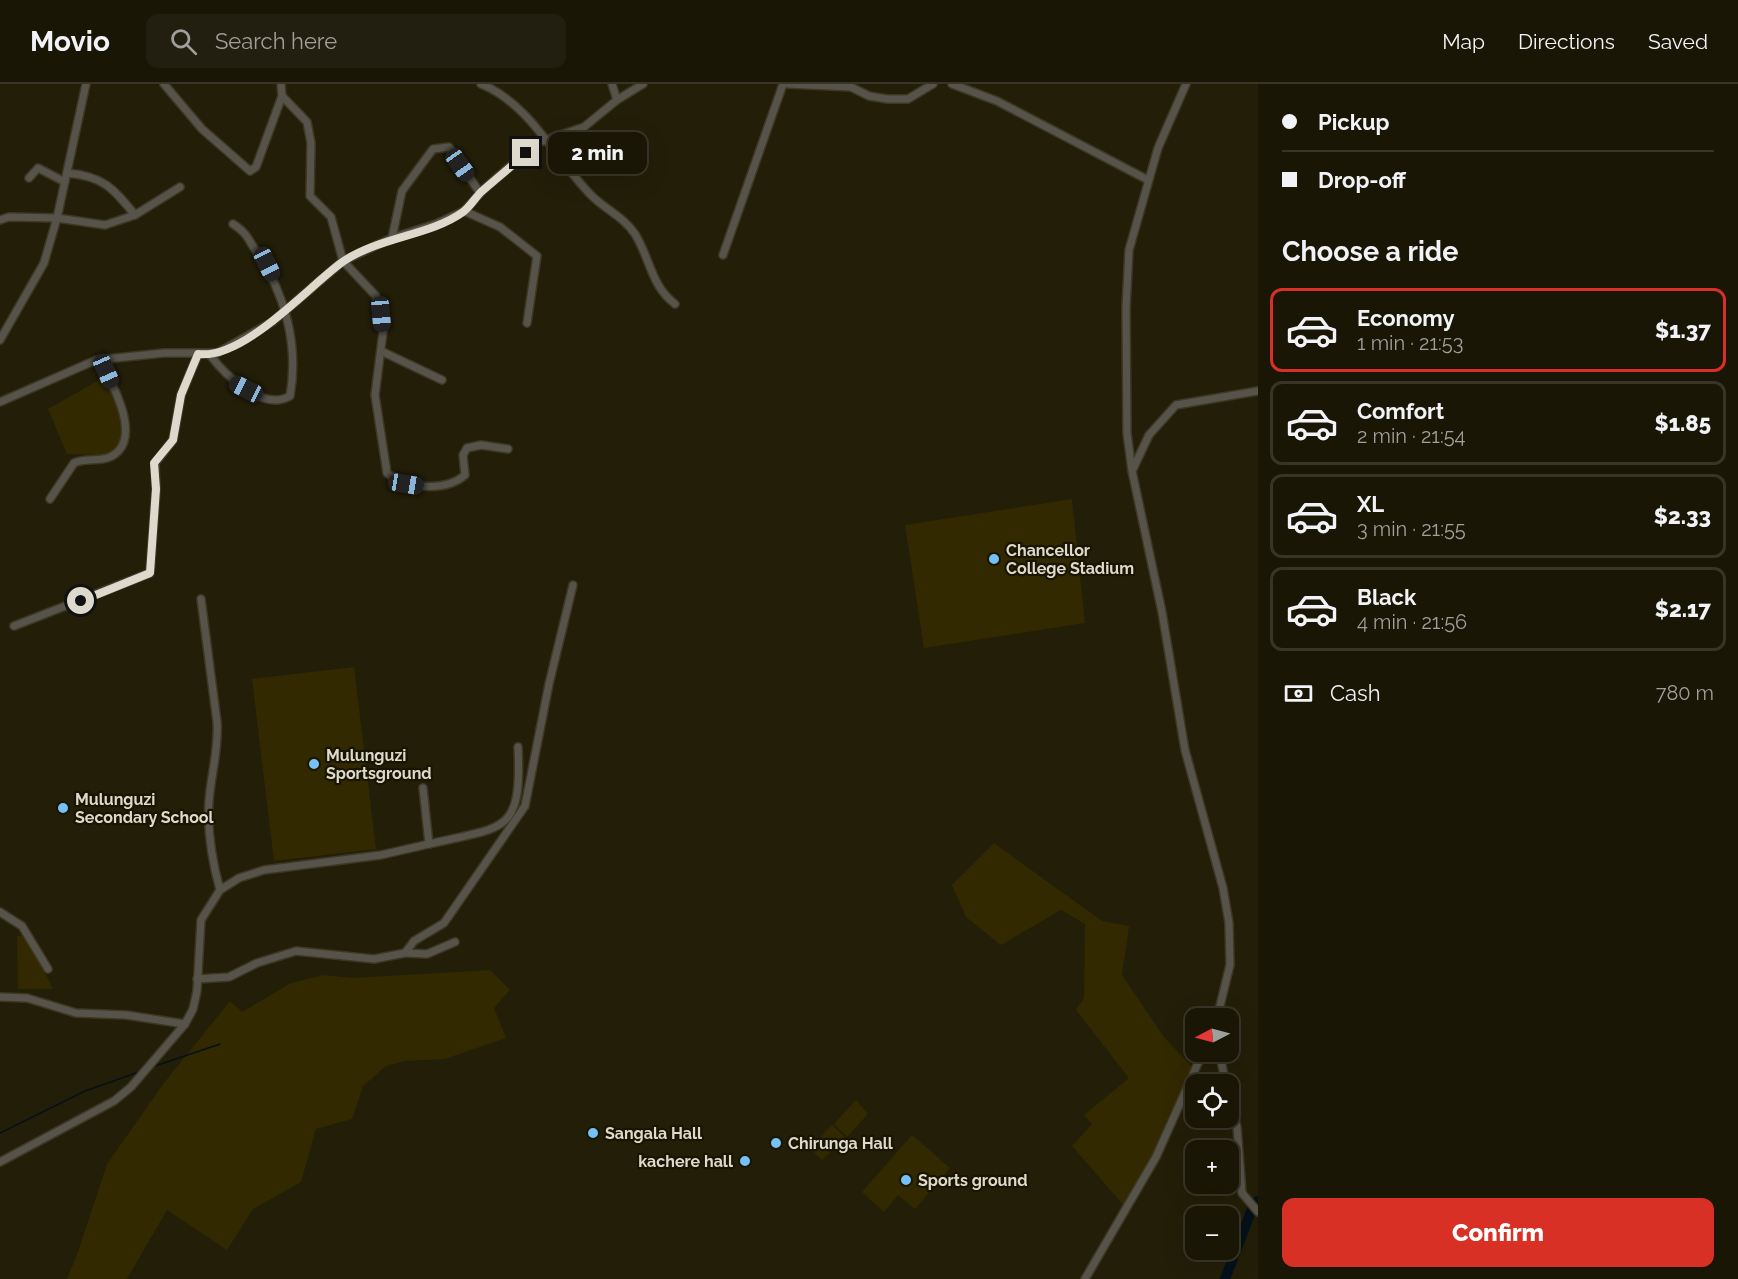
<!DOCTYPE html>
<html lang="en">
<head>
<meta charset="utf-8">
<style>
	:root { --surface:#1a1606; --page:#231f10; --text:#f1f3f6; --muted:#9f9f9b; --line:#383528; --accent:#d93025 }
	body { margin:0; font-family:Raleway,sans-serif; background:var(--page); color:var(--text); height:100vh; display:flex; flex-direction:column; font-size:22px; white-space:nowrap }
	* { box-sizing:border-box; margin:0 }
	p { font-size:20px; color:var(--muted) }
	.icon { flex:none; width:33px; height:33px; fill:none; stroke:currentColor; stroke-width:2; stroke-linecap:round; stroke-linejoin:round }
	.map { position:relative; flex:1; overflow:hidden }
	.drawer { display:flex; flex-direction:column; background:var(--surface); width:480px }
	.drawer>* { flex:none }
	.banner { display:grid; align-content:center; height:132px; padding:0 24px; background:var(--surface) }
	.needle { width:39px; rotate:264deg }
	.tools { position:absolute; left:1185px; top:924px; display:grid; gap:12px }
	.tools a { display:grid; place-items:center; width:54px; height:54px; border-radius:12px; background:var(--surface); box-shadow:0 6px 24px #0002,0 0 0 2px var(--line); font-size:30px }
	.end { position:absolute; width:27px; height:27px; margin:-14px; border:8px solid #dddacd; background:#111; box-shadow:0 0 0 3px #111 }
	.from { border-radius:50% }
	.bubble { position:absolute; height:42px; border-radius:12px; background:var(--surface); box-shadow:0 6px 24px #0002,0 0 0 2px var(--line); font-size:20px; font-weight:800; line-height:42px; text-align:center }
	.car { position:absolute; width:18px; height:36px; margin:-18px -9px; border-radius:8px; box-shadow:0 0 4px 2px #0007; background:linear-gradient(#222 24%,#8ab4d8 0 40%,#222 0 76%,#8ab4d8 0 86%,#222 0) }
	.banner b { display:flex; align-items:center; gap:21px; height:57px; font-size:22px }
	.banner b+b { border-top:2px solid var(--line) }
	.banner i { width:15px; height:15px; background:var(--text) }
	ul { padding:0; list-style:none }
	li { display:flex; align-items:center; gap:18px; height:84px; margin:0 12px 9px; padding:0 12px; border:3px solid var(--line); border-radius:12px }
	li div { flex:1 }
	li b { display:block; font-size:22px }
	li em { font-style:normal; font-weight:800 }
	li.selected { border-color:var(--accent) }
	li>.icon { width:54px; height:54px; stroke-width:1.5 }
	h2 { padding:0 24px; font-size:27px; line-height:72px }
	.pay { display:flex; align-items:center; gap:15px; height:66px; padding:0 24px; font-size:22px }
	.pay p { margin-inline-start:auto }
	.cta { display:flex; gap:12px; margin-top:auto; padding:12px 24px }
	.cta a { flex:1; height:69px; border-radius:12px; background:var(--accent); color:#fff; font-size:24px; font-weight:800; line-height:69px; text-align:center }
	header { display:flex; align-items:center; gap:36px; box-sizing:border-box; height:84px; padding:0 30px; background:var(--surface); border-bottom:2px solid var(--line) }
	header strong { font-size:28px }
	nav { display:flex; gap:33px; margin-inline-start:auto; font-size:21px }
	.search { width:420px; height:54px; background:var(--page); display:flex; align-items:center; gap:15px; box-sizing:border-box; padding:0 21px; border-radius:12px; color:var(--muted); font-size:22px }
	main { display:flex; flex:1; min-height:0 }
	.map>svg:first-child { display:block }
</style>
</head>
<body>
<header>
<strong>Movio</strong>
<div class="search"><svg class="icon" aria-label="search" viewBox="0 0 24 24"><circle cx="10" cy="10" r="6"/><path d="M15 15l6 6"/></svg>Search here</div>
<nav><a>Map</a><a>Directions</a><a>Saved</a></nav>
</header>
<main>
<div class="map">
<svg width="1258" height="1195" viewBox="0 0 1258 1195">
	<rect width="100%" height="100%" fill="#231e08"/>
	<g fill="#322900">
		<path d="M108,291L123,335V360L111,371L67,370L48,325Z"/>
		<path d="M1072,415L1085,539L924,564L905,441Z"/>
		<path d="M354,583L376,765L274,777L252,595Z"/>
		<path d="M994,759L1102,837L1129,842L1122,891L1164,953L1193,984L1155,1073L1126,1124L1072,1062L1092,1040L1084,1031L1129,994L1076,926L1084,914L1085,840L1061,826L1001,861L966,833L952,801Z"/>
		<path d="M17,852H26L53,905H18Z"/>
		<path d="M490,886L510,906L494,924L506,954L445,975L405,977L386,982L363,1002L352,1035L316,1045L301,1098L253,1125L227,1166L167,1126L127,1195H67L78,1168L107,1080L164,999L230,917L242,928L291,899L324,891L353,894Z"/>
		<path d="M856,1016L868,1030L847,1053L834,1040Z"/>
		<path d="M832,1041L846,1054L822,1076L810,1064Z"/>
		<path d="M912,1051L950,1084L915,1125L898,1111L884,1128L862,1108Z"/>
	</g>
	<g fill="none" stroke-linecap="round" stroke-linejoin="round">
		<g stroke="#051119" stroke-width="1.5">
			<path d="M152,983L220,960"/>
			<path d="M0,1049L85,1007L139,988"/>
		</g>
		<path stroke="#051119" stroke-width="10" d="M1225,1195L1252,1125L1258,1117"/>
		<g stroke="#3d3824" stroke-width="10">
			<g id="minor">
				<path d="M164,0L202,45L250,87L256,83L282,12"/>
				<path d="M281,0L282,12L307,38L311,59L310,112L331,133L343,177L376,212L383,248L375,311L387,389C406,405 446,408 465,391L463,371L467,364L481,361L508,365"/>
				<path d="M481,0C529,19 555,74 590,110C604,125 623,132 635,150C650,174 651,202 675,220"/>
				<path d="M612,0L617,16"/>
				<path d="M788,0L851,3L869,12L887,15H908L933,0"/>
				<path d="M952,0L997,17L1148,96"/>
				<path d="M1186,0L1158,64L1129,166L1126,224L1127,349L1132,387L1162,528L1185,666L1223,804L1229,839L1230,881L1217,934"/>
				<path d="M67,89C103,92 113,104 135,131"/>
				<path d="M29,94L38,84L65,98"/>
				<path d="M464,127L500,143L537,172L527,239"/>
				<path d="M0,136L9,133L57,134L105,141L135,131L180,103"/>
				<path d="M392,154L402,107L433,65L449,63L480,109"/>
				<path d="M723,171L783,0"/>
				<path d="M0,256L44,179L57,134L86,0"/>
				<path d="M381,267L442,296"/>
				<path d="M210,271C225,291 263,328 290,312C299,261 285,209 256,167C247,154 248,150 233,140"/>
				<path d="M0,318L96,276L164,269H217L272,238L343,177L392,154L436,140L464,127L483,106L537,59L584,43L617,16L643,0"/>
				<path d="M1133,385L1149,351L1176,321L1258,307"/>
				<path d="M50,415L74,379C86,373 104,379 115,370C141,351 112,294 96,276"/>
				<path d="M201,515L217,638C219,665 211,690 209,717C207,747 212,777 220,806"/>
				<path d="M14,542L150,489L156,405L155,379L173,356L181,311L198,270"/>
				<path d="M429,760C505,742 522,751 518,663"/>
				<path d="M0,828L22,842L48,885"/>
				<path d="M405,869L427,870L455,858"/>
				<path d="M197,895L229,893L257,879L296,867L374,875L405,869L414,857L444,839L525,722L549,600L573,501"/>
				<path d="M0,913L27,914L76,929L126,931L185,940"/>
				<path d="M1219,968L1226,1000"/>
				<path d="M1228,1010L1237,1043L1242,1109L1258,1128"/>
				<path d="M0,1078L114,1017L131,1003L185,940L193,925L197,907L201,836L220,806L239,794L264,786L381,771L429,760L423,704"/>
				<path d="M1085,1195L1156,1073L1203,968"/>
			</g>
		</g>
		<use href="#minor" stroke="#56544a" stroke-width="7"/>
	</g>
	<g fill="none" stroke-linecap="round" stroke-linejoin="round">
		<path stroke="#dddacd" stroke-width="8" d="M81,517L150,489L156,405L154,379L173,356L181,311L198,270C243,276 307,204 341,179C377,153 430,152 463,128C470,123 475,114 481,108C496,95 512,82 526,69"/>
	</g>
	<g fill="#75c0f6" stroke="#1a1501" stroke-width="2">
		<circle cx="994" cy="475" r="6"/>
		<circle cx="314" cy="680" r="6"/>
		<circle cx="63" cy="724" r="6"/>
		<circle cx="593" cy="1049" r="6"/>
		<circle cx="776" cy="1059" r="6"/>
		<circle cx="745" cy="1077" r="6"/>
		<circle cx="906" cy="1096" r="6"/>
	</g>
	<g text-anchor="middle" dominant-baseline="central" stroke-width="4.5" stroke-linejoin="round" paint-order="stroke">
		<g font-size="16" font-weight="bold" fill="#dddacd" stroke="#1a1501" text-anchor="start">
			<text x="1006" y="466">Chancellor<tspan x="1006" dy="18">College Stadium</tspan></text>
			<text x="326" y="671">Mulunguzi<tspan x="326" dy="18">Sportsground</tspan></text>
			<text x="75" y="715">Mulunguzi<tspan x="75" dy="18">Secondary School</tspan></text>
			<text x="605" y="1049">Sangala Hall</text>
			<text x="788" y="1059">Chirunga Hall</text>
			<text x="733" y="1077" text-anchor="end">kachere hall</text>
			<text x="918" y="1096">Sports ground</text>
		</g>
	</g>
</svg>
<div class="tools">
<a><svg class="needle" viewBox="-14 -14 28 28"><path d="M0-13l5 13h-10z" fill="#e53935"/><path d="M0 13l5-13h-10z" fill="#9f9f9b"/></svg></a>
<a><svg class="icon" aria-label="locate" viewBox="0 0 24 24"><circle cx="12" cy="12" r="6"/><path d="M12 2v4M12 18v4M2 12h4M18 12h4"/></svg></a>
<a>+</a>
<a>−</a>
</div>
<i class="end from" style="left:81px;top:517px"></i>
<i class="end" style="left:526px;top:69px"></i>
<div class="bubble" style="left:548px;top:48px;width:99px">2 min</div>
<i class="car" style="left:460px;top:81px;rotate:145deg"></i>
<i class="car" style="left:267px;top:180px;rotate:154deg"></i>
<i class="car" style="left:381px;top:230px;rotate:175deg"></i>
<i class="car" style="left:106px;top:287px;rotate:156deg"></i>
<i class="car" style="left:246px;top:305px;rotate:297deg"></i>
<i class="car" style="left:406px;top:400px;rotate:99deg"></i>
</div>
<section class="drawer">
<div class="banner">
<b><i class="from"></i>Pickup</b>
<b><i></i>Drop-off</b>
</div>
<h2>Choose a ride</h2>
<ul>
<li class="selected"><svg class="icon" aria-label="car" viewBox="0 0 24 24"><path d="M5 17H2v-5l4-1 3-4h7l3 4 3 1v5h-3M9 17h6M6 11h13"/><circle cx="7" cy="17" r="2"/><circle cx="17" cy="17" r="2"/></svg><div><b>Economy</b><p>1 min · 21:53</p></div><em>$1.37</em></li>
<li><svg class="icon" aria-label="car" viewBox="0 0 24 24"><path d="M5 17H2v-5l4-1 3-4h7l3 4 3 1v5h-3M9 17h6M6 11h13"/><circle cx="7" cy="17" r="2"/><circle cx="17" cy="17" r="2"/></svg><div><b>Comfort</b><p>2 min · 21:54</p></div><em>$1.85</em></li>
<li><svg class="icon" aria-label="car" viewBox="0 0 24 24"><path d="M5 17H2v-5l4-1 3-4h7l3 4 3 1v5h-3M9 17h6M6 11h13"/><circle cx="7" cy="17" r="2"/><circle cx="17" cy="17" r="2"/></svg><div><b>XL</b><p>3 min · 21:55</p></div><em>$2.33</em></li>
<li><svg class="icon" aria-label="car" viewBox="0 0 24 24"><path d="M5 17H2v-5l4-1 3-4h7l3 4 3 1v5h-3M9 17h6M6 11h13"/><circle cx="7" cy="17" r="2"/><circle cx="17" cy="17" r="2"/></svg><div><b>Black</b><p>4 min · 21:56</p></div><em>$2.17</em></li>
</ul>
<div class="pay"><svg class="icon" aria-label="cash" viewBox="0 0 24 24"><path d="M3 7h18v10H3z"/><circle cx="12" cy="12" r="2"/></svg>Cash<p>780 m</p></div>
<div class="cta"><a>Confirm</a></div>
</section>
</main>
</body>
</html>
